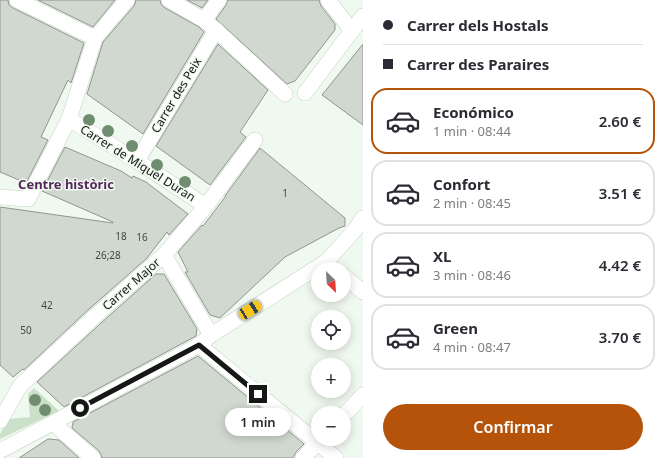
<!DOCTYPE html>
<html lang="es">
<head>
<meta charset="utf-8">
<style>
	:root { --surface:#fff; --page:#f7f7f7; --text:#2b2b33; --muted:#7c7c81; --line:#e1e1e2; --accent:#b45309 }
	body { margin:0; font-family:"Noto Sans",sans-serif; background:var(--page); color:var(--text); height:100vh; display:flex; flex-direction:column; font-size:15px; white-space:nowrap }
	* { box-sizing:border-box; margin:0 }
	p { font-size:13px; color:var(--muted) }
	.icon { flex:none; width:22px; height:22px; fill:none; stroke:currentColor; stroke-width:2; stroke-linecap:round; stroke-linejoin:round }
	.map { position:relative; flex:1; overflow:hidden }
	.side { display:flex; flex-direction:column; background:var(--surface); width:300px }
	.side>* { flex:none }
	.guide { display:grid; align-content:center; height:88px; padding:0 20px; background:var(--surface) }
	.needle { width:26px; rotate:155deg }
	.buttons { position:absolute; left:311px; top:262px; display:grid; gap:8px }
	.buttons a { display:grid; place-items:center; width:40px; height:40px; border-radius:50%; background:var(--surface); box-shadow:0 2px 10px #0003; font-size:20px }
	.end { position:absolute; width:18px; height:18px; margin:-9px; border:5px solid #151815; background:#fff; box-shadow:0 0 0 2px #fff }
	.from { border-radius:50% }
	.bubble { position:absolute; height:28px; border-radius:14px; background:var(--surface); box-shadow:0 2px 10px #0003; font-size:13px; font-weight:600; line-height:28px; text-align:center }
	.car { position:absolute; width:12px; height:24px; margin:-12px -6px; border-radius:5px; box-shadow:0 0 3px 1px #0007; background:linear-gradient(#f5c518 24%,#345 0 40%,#f5c518 0 76%,#345 0 86%,#f5c518 0) }
	.guide b { display:flex; align-items:center; gap:14px; height:38px; font-size:15px }
	.guide b+b { border-top:1px solid var(--line) }
	.guide i { width:10px; height:10px; background:var(--text) }
	ul { padding:0; list-style:none }
	li { display:flex; align-items:center; gap:12px; height:66px; margin:0 8px 6px; padding:0 12px; border:2px solid var(--line); border-radius:16px }
	li div { flex:1 }
	li b { display:block; font-size:15px }
	li em { font-style:normal; font-weight:600 }
	li.selected { border-color:var(--accent) }
	li>.icon { width:36px; height:36px; stroke-width:1.5 }
	.primary-button { display:flex; gap:8px; margin-top:auto; padding:8px 20px }
	.primary-button a { flex:1; height:46px; border-radius:24px; background:var(--accent); color:#fff; font-size:16px; font-weight:600; line-height:46px; text-align:center }
	main { display:flex; flex:1; min-height:0 }
	.map>svg:first-child { display:block }
</style>
</head>
<body>
<main>
<div class="map">
<svg width="363" height="458" viewBox="0 0 363 458">
	<rect width="100%" height="100%" fill="#f0f9ef"/>
	<path fill="#cae0c8" d="M34,388L59,411L0,439V434L9,419L30,417L28,394Z"/>
	<g fill="#d0d8cf" stroke="#8e968e">
		<path d="M0,0H8L9,5L13,8L84,43L71,83L68,80L41,137L48,140L26,183L0,172Z"/>
		<path d="M38,0H115L93,27Z"/>
		<path d="M136,0H160L161,4L165,8L199,27L204,32L143,134L87,94L103,42L134,6Z"/>
		<path d="M187,0H208L202,8Z"/>
		<path d="M228,0H319L321,6L335,24V30L295,81L287,84L216,19L226,5Z"/>
		<path d="M218,44L268,90L240,132L246,137L210,185L156,146Z"/>
		<path d="M363,44V125L322,95Z"/>
		<path d="M65,147L121,171L132,178L133,176L146,182L188,214L169,235L167,232L147,258L88,310L24,370L23,369L13,377L0,365V207L113,223V222L42,191Z"/>
		<path d="M260,148L345,218V226L339,228L285,257L220,318L210,315L185,272H188L178,252L202,225L203,226L226,196H225Z"/>
		<path d="M156,274H164L197,329L196,336L64,407L37,382L100,324Z"/>
		<path d="M198,356L304,444L296,452L293,458H102L101,455L99,451L72,428L73,422Z"/>
		<path d="M48,439L59,440L79,458H19Z"/>
	</g>
	<g fill="none" stroke-linecap="round" stroke-linejoin="round">
		<g stroke="#c8d1c7" stroke-width="16">
			<g id="street">
				<path d="M17,0L95,38"/>
				<path d="M169,0L204,20L216,30L285,94"/>
				<path d="M328,0L352,31"/>
				<path d="M204,20L219,0"/>
				<path d="M305,93L363,16"/>
				<path d="M69,119L137,161L206,206"/>
				<path d="M137,161L216,30"/>
				<path d="M0,197L28,199L69,119L95,38L127,0"/>
				<path d="M164,255L211,335"/>
				<path d="M344,276L363,292"/>
				<path d="M199,345L336,458"/>
				<path d="M344,415L363,395"/>
				<path d="M0,421L20,386L94,317L164,255L206,206L255,140"/>
				<path d="M53,423L93,458"/>
				<path d="M0,451L199,345L211,335L327,261L354,231L363,218"/>
				<path d="M303,458L321,439"/>
			</g>
		</g>
		<use href="#street" stroke="#fff" stroke-width="15"/>
	</g>
	<g fill="#708e6f">
		<circle cx="89" cy="120" r="6"/>
		<circle cx="108" cy="131" r="6"/>
		<circle cx="132" cy="146" r="6"/>
		<circle cx="157" cy="165" r="6"/>
		<circle cx="185" cy="182" r="6"/>
		<circle cx="35" cy="400" r="6"/>
		<circle cx="45" cy="410" r="6"/>
	</g>
	<g fill="none" stroke-linecap="round" stroke-linejoin="round">
		<path stroke="#151815" stroke-width="5" d="M80,408L199,345L258,394"/>
	</g>
	<g text-anchor="middle" dominant-baseline="central" stroke-width="3" stroke-linejoin="round" paint-order="stroke">
		<g font-size="10" fill="#444844">
			<text x="285" y="193">1</text>
			<text x="121" y="236">18</text>
			<text x="142" y="237">16</text>
			<text x="108" y="255">26;28</text>
			<text x="47" y="305">42</text>
			<text x="26" y="330">50</text>
		</g>
		<g font-size="12" fill="#151815" stroke="#f0f9ef">
			<text transform="translate(176 95) rotate(-59)">Carrer des Peix</text>
			<text transform="translate(138 163) rotate(32)">Carrer de Miquel Duran</text>
			<text transform="translate(131 284) rotate(-41)">Carrer Major</text>
		</g>
		<g font-size="13" font-weight="bold" fill="#55285b" stroke="#f0f9ef">
			<text x="66" y="184">Centre històric</text>
		</g>
	</g>
</svg>
<div class="buttons">
<a><svg class="needle" viewBox="-14 -14 28 28"><path d="M0-13l5 13h-10z" fill="#e53935"/><path d="M0 13l5-13h-10z" fill="#7c7c81"/></svg></a>
<a><svg class="icon" aria-label="locate" viewBox="0 0 24 24"><circle cx="12" cy="12" r="6"/><path d="M12 2v4M12 18v4M2 12h4M18 12h4"/></svg></a>
<a>+</a>
<a>−</a>
</div>
<i class="end from" style="left:80px;top:408px"></i>
<i class="end" style="left:258px;top:394px"></i>
<div class="bubble" style="left:225px;top:408px;width:66px">1 min</div>
<i class="car" style="left:250px;top:310px;rotate:58deg"></i>
</div>
<section class="side">
<div class="guide">
<b><i class="from"></i>Carrer dels Hostals</b>
<b><i></i>Carrer des Paraires</b>
</div>
<ul>
<li class="selected"><svg class="icon" aria-label="car" viewBox="0 0 24 24"><path d="M5 17H2v-5l4-1 3-4h7l3 4 3 1v5h-3M9 17h6M6 11h13"/><circle cx="7" cy="17" r="2"/><circle cx="17" cy="17" r="2"/></svg><div><b>Económico</b><p>1 min · 08:44</p></div><em>2.60 €</em></li>
<li><svg class="icon" aria-label="car" viewBox="0 0 24 24"><path d="M5 17H2v-5l4-1 3-4h7l3 4 3 1v5h-3M9 17h6M6 11h13"/><circle cx="7" cy="17" r="2"/><circle cx="17" cy="17" r="2"/></svg><div><b>Confort</b><p>2 min · 08:45</p></div><em>3.51 €</em></li>
<li><svg class="icon" aria-label="car" viewBox="0 0 24 24"><path d="M5 17H2v-5l4-1 3-4h7l3 4 3 1v5h-3M9 17h6M6 11h13"/><circle cx="7" cy="17" r="2"/><circle cx="17" cy="17" r="2"/></svg><div><b>XL</b><p>3 min · 08:46</p></div><em>4.42 €</em></li>
<li><svg class="icon" aria-label="car" viewBox="0 0 24 24"><path d="M5 17H2v-5l4-1 3-4h7l3 4 3 1v5h-3M9 17h6M6 11h13"/><circle cx="7" cy="17" r="2"/><circle cx="17" cy="17" r="2"/></svg><div><b>Green</b><p>4 min · 08:47</p></div><em>3.70 €</em></li>
</ul>
<div class="primary-button"><a>Confirmar</a></div>
</section>
</main>
</body>
</html>
